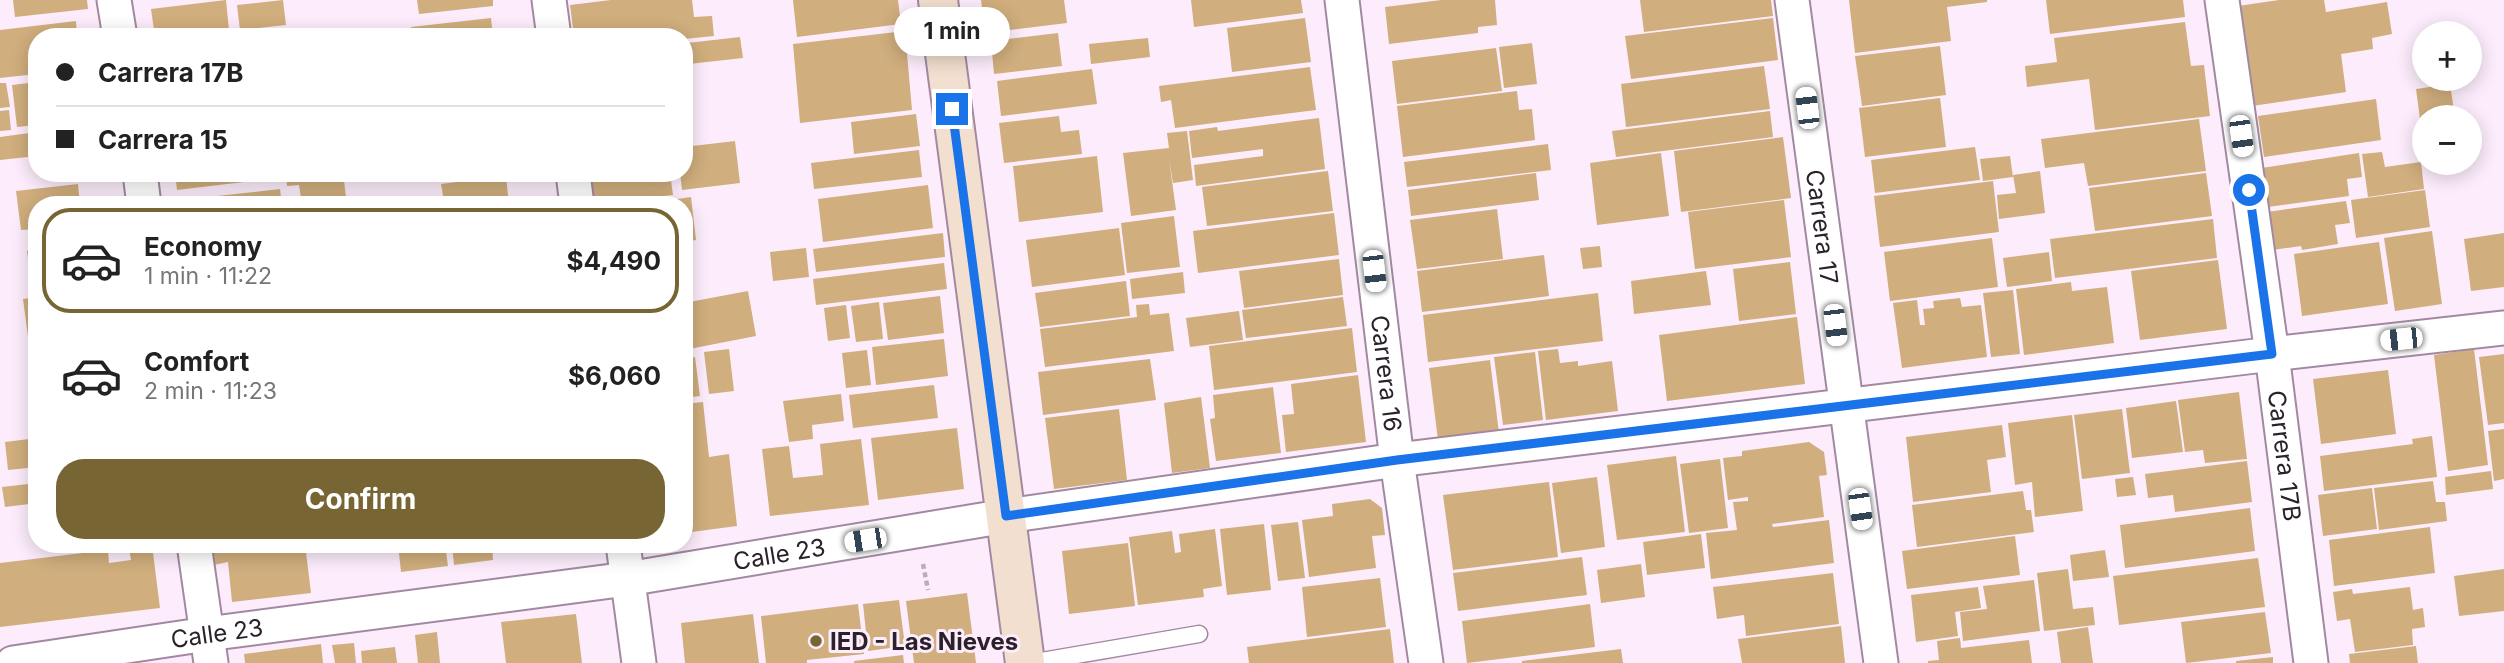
<!DOCTYPE html>
<html lang="en">
<head>
<meta charset="utf-8">
<style>
	:root { --surface:#fff; --page:#f2f2f2; --text:#222; --muted:#767676; --line:#e0e0e0; --accent:#776634 }
	body { margin:0; font-family:Inter,sans-serif; background:var(--page); color:var(--text); height:100vh; display:flex; flex-direction:column; font-size:26px; white-space:nowrap }
	* { box-sizing:border-box; margin:0 }
	p { font-size:23px; color:var(--muted) }
	.icon { flex:none; width:38px; height:38px; fill:none; stroke:currentColor; stroke-width:2; stroke-linecap:round; stroke-linejoin:round }
	.map { position:relative; flex:1; overflow:hidden }
	.side { position:absolute; left:28px; top:196px; width:665px; height:357px; display:flex; flex-direction:column; background:var(--surface); border-radius:28px; box-shadow:0 4px 18px #0003 }
	.side>* { flex:none }
	.top-card { position:absolute; left:28px; top:28px; width:665px; height:154px; border-radius:28px; box-shadow:0 4px 18px #0003; display:grid; align-content:center; height:154px; padding:0 28px; background:var(--surface) }
	.controls { position:absolute; left:2412px; top:21px; display:grid; gap:14px }
	.controls a { display:grid; place-items:center; width:70px; height:70px; border-radius:50%; background:var(--surface); box-shadow:0 4px 18px #0003; font-size:35px }
	.end { position:absolute; width:32px; height:32px; margin:-16px; border:9px solid #1a73e8; background:#fff; box-shadow:0 0 0 4px #fff }
	.from { border-radius:50% }
	.bubble { position:absolute; height:49px; border-radius:24px; background:var(--surface); box-shadow:0 4px 18px #0003; font-size:23px; font-weight:700; line-height:49px; text-align:center }
	.car { position:absolute; width:21px; height:42px; margin:-21px -10px; border-radius:9px; box-shadow:0 0 5px 2px #0007; background:linear-gradient(#fff 24%,#345 0 40%,#fff 0 76%,#345 0 86%,#fff 0) }
	.top-card b { display:flex; align-items:center; gap:24px; height:66px; font-size:26px }
	.top-card b+b { border-top:2px solid var(--line) }
	.top-card i { width:18px; height:18px; background:var(--text) }
	ul { padding:12px 0 0; list-style:none }
	li { display:flex; align-items:center; gap:21px; height:105px; margin:0 14px 10px; padding:0 14px; border:4px solid transparent; border-radius:28px }
	li div { flex:1 }
	li b { display:block; font-size:26px }
	li em { font-style:normal; font-weight:700 }
	li.current { border-color:var(--accent) }
	li>.icon { width:63px; height:63px; stroke-width:1.5 }
	.primary-button { display:flex; gap:14px; margin-top:auto; padding:14px 28px }
	.primary-button a { flex:1; height:80px; border-radius:28px; background:var(--accent); color:#fff; font-size:28px; font-weight:700; line-height:80px; text-align:center }
	.map>svg:first-child { display:block }
</style>
</head>
<body>
<div class="map">
<svg width="2504" height="663" viewBox="0 0 2504 663">
	<rect width="100%" height="100%" fill="#fdedfc"/>
	<g fill="#d0ae7d">
		<path d="M13,0H87L88,9L15,17Z"/>
		<path d="M226,0L229,30L155,37L151,9Z"/>
		<path d="M283,0L286,25L240,30L237,5Z"/>
		<path d="M417,0H493V6L419,14Z"/>
		<path d="M611,0H692L694,17L712,16L714,36L684,39V37H574L570,5Z"/>
		<path d="M793,0H898L901,24L797,37Z"/>
		<path d="M981,0H1064L1067,23L985,33Z"/>
		<path d="M1191,0H1301L1303,13L1194,27Z"/>
		<path d="M1441,0H1495L1497,25L1478,27V33L1389,44L1385,7Z"/>
		<path d="M1640,0H1771L1773,16L1644,32Z"/>
		<path d="M1849,0H1987V2L1947,7L1951,41L1855,53Z"/>
		<path d="M2046,0H2183L2185,17L2050,34Z"/>
		<path d="M2279,0H2324L2326,12L2387,2L2392,34L2372,38L2373,49L2341,54L2346,92L2252,106L2238,6Z"/>
		<path d="M491,18L493,37H412L411,27Z"/>
		<path d="M1305,18L1311,62L1232,72L1227,28Z"/>
		<path d="M1773,18L1778,60L1631,79L1625,36Z"/>
		<path d="M76,21L77,37H37V74L0,78V30Z"/>
		<path d="M2185,22L2191,66L2204,65L2210,116L2095,130L2089,79L2027,87L2025,66L2057,62L2054,38Z"/>
		<path d="M905,31L912,110L800,123L793,44Z"/>
		<path d="M1058,33L1062,66L994,74L991,41Z"/>
		<path d="M740,37L743,58L689,64L687,43Z"/>
		<path d="M1148,38L1150,57L1091,64L1089,44Z"/>
		<path d="M1532,43L1537,84L1504,88L1499,47Z"/>
		<path d="M1940,46L1946,95L1862,106L1855,56Z"/>
		<path d="M1496,48L1502,91L1397,104L1392,61Z"/>
		<path d="M1764,66L1770,109L1626,127L1621,84Z"/>
		<path d="M1310,67L1316,110L1175,128L1171,100L1161,102L1159,86Z"/>
		<path d="M1092,69L1097,104L1001,116L997,81Z"/>
		<path d="M37,82V125L17,127L12,85Z"/>
		<path d="M0,83H6L10,107L0,108Z"/>
		<path d="M2450,84L2455,117H2424L2422,134L2416,89Z"/>
		<path d="M1517,91L1519,110L1532,109L1535,140L1403,157L1397,106Z"/>
		<path d="M1940,98L1946,147L1865,157L1859,108Z"/>
		<path d="M2376,99L2381,140L2264,157L2258,116Z"/>
		<path d="M9,110L11,130L0,131V111Z"/>
		<path d="M1770,111L1773,137L1616,157L1612,131Z"/>
		<path d="M916,114L920,146L854,154L851,122Z"/>
		<path d="M1059,116L1061,132L1079,130L1082,154L1004,163L999,123Z"/>
		<path d="M1319,118L1325,169L1196,186L1194,165L1263,156V149L1192,158L1189,131L1217,127L1218,131Z"/>
		<path d="M2199,119L2206,171L2088,186L2084,163L2045,168L2041,139Z"/>
		<path d="M1187,131L1193,180L1173,183L1169,159L1176,210L1131,216L1123,153L1169,148L1167,133Z"/>
		<path d="M37,132V156L0,160V137Z"/>
		<path d="M1783,137L1791,198L1681,212L1674,151Z"/>
		<path d="M735,141L740,183L682,190L680,173H684V147Z"/>
		<path d="M1548,144L1551,170L1407,187L1404,162Z"/>
		<path d="M1975,147L1980,180L1875,193L1871,160Z"/>
		<path d="M919,150L922,177L814,189L811,163Z"/>
		<path d="M2382,152L2385,167L2421,162L2424,189L2368,197L2362,154Z"/>
		<path d="M1661,153L1669,216L1597,225L1590,163Z"/>
		<path d="M2359,153L2362,177L2347,179L2349,196L2261,208L2255,169Z"/>
		<path d="M1097,156L1103,212L1019,222L1013,166Z"/>
		<path d="M2010,156L2013,177L1983,181L1980,159Z"/>
		<path d="M1328,171L1333,211L1207,226L1202,187Z"/>
		<path d="M2040,171L2045,213L1999,219L1997,195L2016,193L2013,175Z"/>
		<path d="M175,173H252V181L177,190Z"/>
		<path d="M286,173H343L347,205H302L299,185L287,186Z"/>
		<path d="M591,173H670L673,195L595,204Z"/>
		<path d="M1536,173L1539,200L1411,216L1408,190Z"/>
		<path d="M2206,173L2212,216L2095,231L2089,188Z"/>
		<path d="M506,176L509,205H429L444,201L441,184Z"/>
		<path d="M1993,181L1999,232L1880,247L1874,196Z"/>
		<path d="M78,184L80,205H37V229L21,230L16,191Z"/>
		<path d="M928,185L933,228L823,242L818,199Z"/>
		<path d="M280,189L282,205H173L172,201Z"/>
		<path d="M2425,190L2430,227L2356,238L2351,200Z"/>
		<path d="M691,197L696,240L684,242V205H639Z"/>
		<path d="M1784,200L1791,257L1695,269L1688,212Z"/>
		<path d="M2346,201L2350,223L2335,225L2338,244L2302,250L2301,246L2266,251L2260,213Z"/>
		<path d="M1497,209L1503,259L1417,269L1410,220Z"/>
		<path d="M1334,213L1339,255L1198,273L1193,231Z"/>
		<path d="M1174,216L1180,267L1127,273L1121,223Z"/>
		<path d="M2213,219L2217,258L2055,278L2050,239Z"/>
		<path d="M1119,228L1125,275L1032,287L1026,240Z"/>
		<path d="M2432,231L2442,304L2395,311L2384,238Z"/>
		<path d="M943,233L945,257L816,272L813,249Z"/>
		<path d="M2504,233V287L2471,291L2464,239Z"/>
		<path d="M1992,238L1998,287L1890,301L1884,252Z"/>
		<path d="M2379,242L2388,304L2302,316L2294,254Z"/>
		<path d="M1600,246L1602,267L1583,269L1580,248Z"/>
		<path d="M806,248L809,277L773,281L770,252Z"/>
		<path d="M37,250V286L32,287L27,251Z"/>
		<path d="M2049,252L2052,281L2007,287L2003,258Z"/>
		<path d="M1544,255L1549,296L1422,312L1417,271Z"/>
		<path d="M1339,259L1343,295L1244,308L1239,271Z"/>
		<path d="M2218,260L2227,329L2140,340L2131,271Z"/>
		<path d="M1790,262L1796,314L1739,321L1733,269Z"/>
		<path d="M944,263L947,289L816,305L813,279Z"/>
		<path d="M1706,271L1711,305L1634,314L1631,281Z"/>
		<path d="M1183,272L1185,293L1132,299L1130,279Z"/>
		<path d="M1126,281L1130,316L1040,327L1035,293Z"/>
		<path d="M2071,282L2072,291L2107,287L2114,343L2024,355L2016,289Z"/>
		<path d="M2013,290L2020,354L1991,357L1983,293Z"/>
		<path d="M748,291L756,336L684,350V303Z"/>
		<path d="M1598,293L1603,341L1428,362L1423,315Z"/>
		<path d="M940,296L944,333L888,340L883,303Z"/>
		<path d="M37,297V343L29,344L23,299Z"/>
		<path d="M1343,297L1347,326L1246,338L1242,310Z"/>
		<path d="M1960,298L1962,307L1981,305L1987,357L1902,368L1893,303L1917,300L1920,325H1925L1923,309L1934,308L1933,301Z"/>
		<path d="M879,302L883,339L856,342L851,306Z"/>
		<path d="M1149,304L1150,315L1169,313L1174,351L1045,367L1040,329L1137,317L1136,305Z"/>
		<path d="M846,305L850,338L828,341L824,308Z"/>
		<path d="M1239,311L1243,340L1190,347L1186,318Z"/>
		<path d="M1797,317L1805,384L1667,401L1659,335Z"/>
		<path d="M1352,328L1357,372L1214,390L1209,346Z"/>
		<path d="M944,339L948,376L876,385L872,347Z"/>
		<path d="M729,349L734,391L709,394L704,352Z"/>
		<path d="M1558,349L1560,363L1578,361V366L1612,361L1618,411L1546,420L1538,351Z"/>
		<path d="M2474,349L2488,465L2448,471L2434,355Z"/>
		<path d="M867,350L871,385L846,388L842,353Z"/>
		<path d="M1535,352L1543,420L1503,425L1494,357Z"/>
		<path d="M2504,354V423L2488,425L2479,357Z"/>
		<path d="M695,357L700,396L684,398V358Z"/>
		<path d="M1150,359L1156,400L1043,415L1038,372Z"/>
		<path d="M1490,360L1499,433L1438,440L1429,368Z"/>
		<path d="M2388,370L2396,434L2321,444L2313,379Z"/>
		<path d="M1358,375L1366,442L1286,452L1282,415L1294,414L1291,384Z"/>
		<path d="M934,385L938,418L853,428L849,395Z"/>
		<path d="M1273,387L1281,453L1216,461L1210,419L1215,418L1213,395Z"/>
		<path d="M2239,392L2247,459L2205,463L2203,450L2185,452L2178,400Z"/>
		<path d="M841,394L844,421L812,425L813,439L789,442L783,401Z"/>
		<path d="M1201,397L1210,468L1172,473L1164,403Z"/>
		<path d="M2176,401L2183,452L2132,458L2126,408Z"/>
		<path d="M703,402L709,457L729,454L737,526L684,533V404Z"/>
		<path d="M1119,409L1127,480L1054,489L1045,418Z"/>
		<path d="M2122,409L2130,473L2082,479L2074,415Z"/>
		<path d="M2072,415L2083,511L2035,517L2032,482L2015,485L2008,423Z"/>
		<path d="M2002,425L2006,457L1987,460L1991,492L1913,502L1906,437Z"/>
		<path d="M957,428L964,489L878,500L871,438Z"/>
		<path d="M2504,429V479L2494,481L2488,431Z"/>
		<path d="M2432,436L2437,477L2324,491L2320,456L2413,444L2412,439Z"/>
		<path d="M37,438V467L8,470L5,442Z"/>
		<path d="M861,439L869,505L770,516L762,449L789,446L793,478L823,475L820,444Z"/>
		<path d="M1809,442L1824,452L1827,475L1819,476L1824,517L1772,524L1773,527L1829,520L1834,563L1711,579L1706,533L1737,530L1733,502L1748,501V497L1728,500L1723,458L1742,456V451Z"/>
		<path d="M1676,456L1685,532L1617,540L1607,465Z"/>
		<path d="M1720,459L1728,528L1689,533L1680,464Z"/>
		<path d="M2247,461L2252,502L2175,512L2173,495L2148,498L2145,474Z"/>
		<path d="M2491,471L2493,489L2446,495L2445,477Z"/>
		<path d="M1597,477L1605,547L1561,553L1552,483Z"/>
		<path d="M2133,477L2136,495L2117,497L2115,479Z"/>
		<path d="M2433,481L2436,502H2445L2447,521L2379,530L2374,488Z"/>
		<path d="M1549,482L1558,557L1453,570L1443,495Z"/>
		<path d="M37,483V503L5,507L2,487Z"/>
		<path d="M2372,488L2377,529L2323,536L2318,495Z"/>
		<path d="M2023,491L2026,510H2031L2034,532L1917,547L1912,505Z"/>
		<path d="M1370,499L1382,508L1385,535L1372,536L1376,568L1309,577L1302,520L1333,516L1332,504Z"/>
		<path d="M2250,508L2255,551L2125,568L2120,525Z"/>
		<path d="M1298,522L1305,578L1278,581L1271,525Z"/>
		<path d="M1264,524L1271,590L1227,595L1220,529Z"/>
		<path d="M2430,527L2435,573L2334,586L2329,540Z"/>
		<path d="M1215,529L1222,586L1203,589L1204,597L1138,605L1129,537L1172,531L1175,553L1181,552L1179,534Z"/>
		<path d="M1701,534L1705,568L1647,575L1643,542Z"/>
		<path d="M2015,536L2020,575L1907,589L1902,551Z"/>
		<path d="M1128,543L1135,606L1069,614L1062,551Z"/>
		<path d="M212,544H305L311,593L232,602L228,562L214,565Z"/>
		<path d="M398,544H445L448,566L401,572Z"/>
		<path d="M452,544H492L493,560L454,565Z"/>
		<path d="M152,545L160,608L0,627V563L108,550L109,563L131,560L129,548Z"/>
		<path d="M2105,550L2109,577L2073,581L2070,555Z"/>
		<path d="M1582,557L1587,595L1458,611L1453,573Z"/>
		<path d="M2258,558L2265,607L2119,625L2113,576Z"/>
		<path d="M1641,564L1645,597L1601,603L1597,570Z"/>
		<path d="M2068,569L2073,609L2093,607L2095,625L2044,631L2037,573Z"/>
		<path d="M2504,569V611L2459,616L2454,576Z"/>
		<path d="M1833,573L1839,624L1746,636L1744,615L1717,619L1713,587Z"/>
		<path d="M1380,578L1386,627L1307,637L1302,587Z"/>
		<path d="M2034,580L2040,631L1963,641L1960,612L1987,609L1983,586Z"/>
		<path d="M1978,587L1981,608L1955,612L1958,636L1916,642L1911,595Z"/>
		<path d="M2410,587L2413,610L2423,608L2425,627L2412,629L2413,645L2355,652L2350,619L2337,621L2333,592L2352,589L2353,594Z"/>
		<path d="M967,593L976,663H914L906,601Z"/>
		<path d="M899,600L905,646L868,651L863,604Z"/>
		<path d="M858,604L864,654L807,660V663H766L761,616Z"/>
		<path d="M1590,604L1595,647L1467,663L1462,621Z"/>
		<path d="M2265,612L2271,653L2186,663L2181,622Z"/>
		<path d="M576,614L582,663H506L501,622Z"/>
		<path d="M753,614L759,663H685L681,623Z"/>
		<path d="M1841,626L1845,663H1742L1738,639Z"/>
		<path d="M2088,627L2093,663H2061L2057,632Z"/>
		<path d="M1390,629L1394,663H1249L1247,647Z"/>
		<path d="M437,632L440,663H418L415,635Z"/>
		<path d="M1960,638L1961,648L2029,640L2032,663H1928V661L1939,660L1937,641Z"/>
		<path d="M354,643L356,663H335L332,645Z"/>
		<path d="M321,644L323,663H245L244,654Z"/>
		<path d="M2416,646L2418,663H2350L2349,654Z"/>
		<path d="M395,647L397,663H362L361,651Z"/>
		<path d="M1621,649L1623,663H1522V661Z"/>
		<path d="M903,655L904,663H854V661Z"/>
		<path d="M2273,657V663H2236V661Z"/>
	</g>
	<g fill="none" stroke-linecap="round" stroke-linejoin="round">
		<g stroke="#a289a1" stroke-width="19">
			<path id="lane" d="M1030,663L1199,634"/>
		</g>
		<g stroke="#a289a1" stroke-width="37">
			<g id="street">
				<path d="M114,0L120,37"/>
				<path d="M549,0L554,37"/>
				<path id="s1" d="M1342,0L1397,460L1426,663"/>
				<path id="s2" d="M1792,0L1881,663"/>
				<path id="s3" d="M2222,0L2272,354L2311,663"/>
				<path d="M140,173L144,205"/>
				<path d="M573,173L577,205"/>
				<path d="M194,544L211,663"/>
				<path d="M623,544L639,663"/>
				<path id="s4" d="M13,663L207,634L627,579L1006,516L1397,460L2272,354L2504,328"/>
			</g>
		</g>
		<g stroke="#a289a1" stroke-width="42">
			<path id="secondary" d="M938,0L1025,663"/>
		</g>
		<path stroke="#baacb9" stroke-width="4.5" stroke-dasharray="5 3.5" stroke-linecap="butt" d="M923,564L928,590"/>
		<use href="#lane" stroke="#fff" stroke-width="16"/>
		<use href="#street" stroke="#fff" stroke-width="33"/>
		<use href="#secondary" stroke="#f2dfcf" stroke-width="38"/>
	</g>
	<g fill="none" stroke-linecap="round" stroke-linejoin="round">
		<path stroke="#1a73e8" stroke-width="9" d="M952,109L1006,516L1397,460L2272,354L2249,190"/>
	</g>
	<circle fill="#776634" stroke="#fdedfc" stroke-width="2.5" cx="816" cy="641" r="7"/>
	<g text-anchor="middle" dominant-baseline="central" stroke-width="6" stroke-linejoin="round" paint-order="stroke">
		<g font-size="24" fill="#2a212a" stroke="#fdedfc">
			<text stroke="none"><textPath href="#s2" startOffset="229">Carrera 17</textPath></text>
			<text stroke="none"><textPath href="#s1" startOffset="376">Carrera 16</textPath></text>
			<text stroke="none"><textPath href="#s3" startOffset="460">Carrera 17B</textPath></text>
			<text stroke="none"><textPath href="#s4" startOffset="774">Calle 23</textPath></text>
			<text stroke="none"><textPath href="#s4" startOffset="206">Calle 23</textPath></text>
		</g>
		<g font-size="24" font-weight="bold" fill="#2a212a" stroke="#fdedfc" text-anchor="start">
			<text x="830" y="641">IED - Las Nieves</text>
		</g>
	</g>
</svg>
<div class="controls">
<a>+</a>
<a>−</a>
</div>
<i class="end from" style="left:2249px;top:190px"></i>
<i class="end" style="left:952px;top:109px"></i>
<div class="bubble" style="left:894px;top:7px;width:116px">1 min</div>
<i class="car" style="left:1807px;top:108px;rotate:353deg"></i>
<i class="car" style="left:2241px;top:136px;rotate:172deg"></i>
<i class="car" style="left:1374px;top:271px;rotate:173deg"></i>
<i class="car" style="left:1835px;top:325px;rotate:173deg"></i>
<i class="car" style="left:2401px;top:339px;rotate:264deg"></i>
<i class="car" style="left:1860px;top:509px;rotate:172deg"></i>
<i class="car" style="left:865px;top:540px;rotate:261deg"></i>
<div class="top-card">
<b><i class="from"></i>Carrera 17B</b>
<b><i></i>Carrera 15</b>
</div>
<section class="side">
<ul>
<li class="current"><svg class="icon" aria-label="car" viewBox="0 0 24 24"><path d="M5 17H2v-5l4-1 3-4h7l3 4 3 1v5h-3M9 17h6M6 11h13"/><circle cx="7" cy="17" r="2"/><circle cx="17" cy="17" r="2"/></svg><div><b>Economy</b><p>1 min · 11:22</p></div><em>$4,490</em></li>
<li><svg class="icon" aria-label="car" viewBox="0 0 24 24"><path d="M5 17H2v-5l4-1 3-4h7l3 4 3 1v5h-3M9 17h6M6 11h13"/><circle cx="7" cy="17" r="2"/><circle cx="17" cy="17" r="2"/></svg><div><b>Comfort</b><p>2 min · 11:23</p></div><em>$6,060</em></li>
</ul>
<div class="primary-button"><a>Confirm</a></div>
</section>
</div>
</body>
</html>
